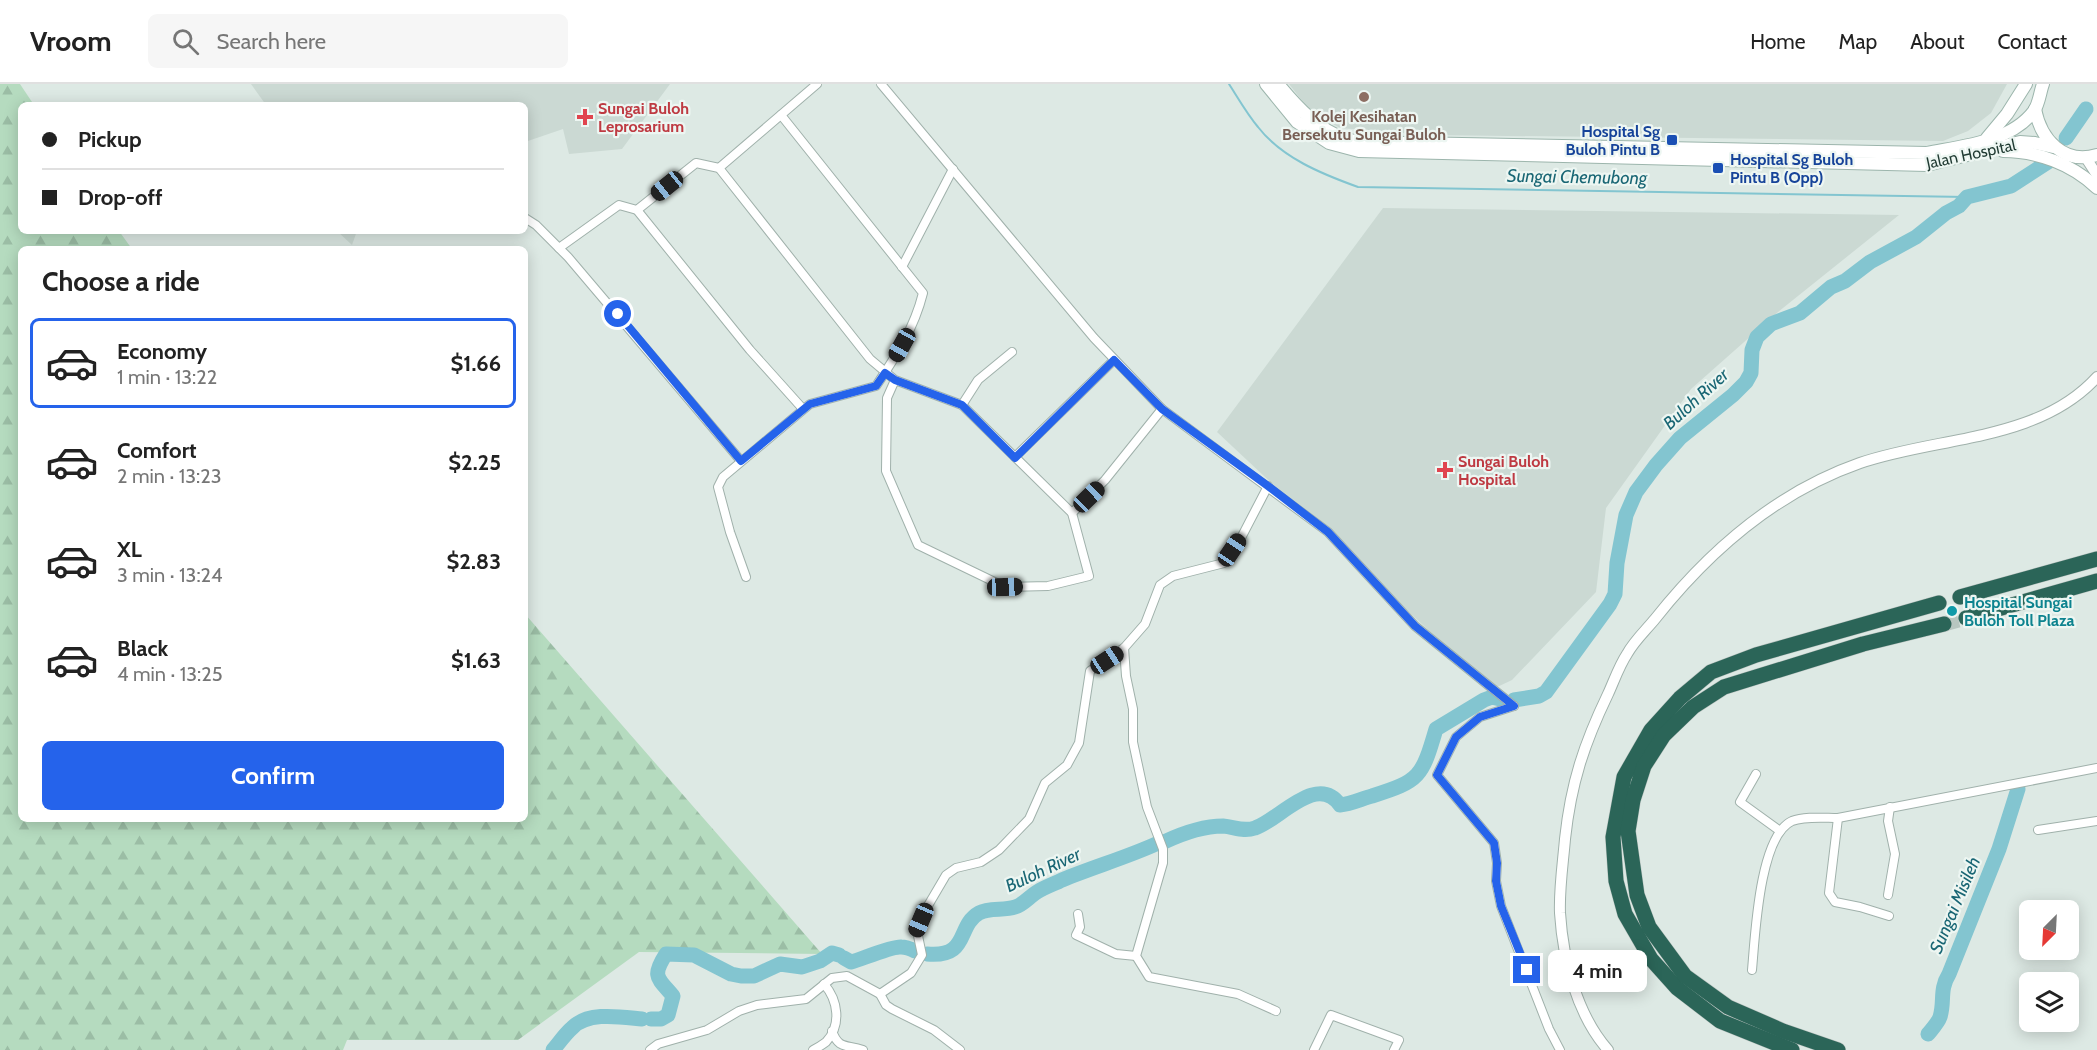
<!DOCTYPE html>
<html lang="en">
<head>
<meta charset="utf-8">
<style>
	:root { --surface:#fff; --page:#f6f6f6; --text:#222; --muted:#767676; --line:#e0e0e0; --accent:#2563eb }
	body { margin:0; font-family:Cabin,sans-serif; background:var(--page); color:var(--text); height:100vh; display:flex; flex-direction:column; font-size:22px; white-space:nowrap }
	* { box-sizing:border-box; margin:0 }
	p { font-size:20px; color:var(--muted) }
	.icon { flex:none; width:33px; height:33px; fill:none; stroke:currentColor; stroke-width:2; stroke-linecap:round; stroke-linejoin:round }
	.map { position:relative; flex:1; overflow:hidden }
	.details { position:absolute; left:18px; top:162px; width:510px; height:576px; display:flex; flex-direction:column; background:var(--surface); border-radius:9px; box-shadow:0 3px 15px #0003 }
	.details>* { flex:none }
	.guide { position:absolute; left:18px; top:18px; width:510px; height:132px; border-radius:9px; box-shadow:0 3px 15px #0003; display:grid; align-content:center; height:132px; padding:0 24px; background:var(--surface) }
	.needle { width:39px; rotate:204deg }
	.tools { position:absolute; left:2019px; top:816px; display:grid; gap:12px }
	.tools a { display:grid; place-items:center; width:60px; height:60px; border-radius:9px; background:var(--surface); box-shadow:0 3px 15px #0003; font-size:30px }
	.end { position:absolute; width:27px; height:27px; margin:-14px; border:8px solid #2563eb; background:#fff; box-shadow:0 0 0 3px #fff }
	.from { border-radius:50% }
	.bubble { position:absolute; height:42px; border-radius:9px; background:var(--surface); box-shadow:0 3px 15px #0003; font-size:20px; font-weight:700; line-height:42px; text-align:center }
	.car { position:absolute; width:18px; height:36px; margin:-18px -9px; border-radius:8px; box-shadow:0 0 4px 2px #0007; background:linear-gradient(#222 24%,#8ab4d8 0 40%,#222 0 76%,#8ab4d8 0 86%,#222 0) }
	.guide b { display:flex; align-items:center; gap:21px; height:57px; font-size:22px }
	.guide b+b { border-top:2px solid var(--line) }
	.guide i { width:15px; height:15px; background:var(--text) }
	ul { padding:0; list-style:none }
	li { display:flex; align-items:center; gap:18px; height:90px; margin:0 12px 9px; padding:0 12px; border:3px solid transparent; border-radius:9px }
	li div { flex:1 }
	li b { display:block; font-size:22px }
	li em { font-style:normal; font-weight:700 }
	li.active { border-color:var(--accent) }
	li>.icon { width:54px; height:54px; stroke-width:1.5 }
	h2 { padding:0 24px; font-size:27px; line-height:72px }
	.primary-button { display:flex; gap:12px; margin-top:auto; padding:12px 24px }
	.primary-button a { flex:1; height:69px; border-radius:9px; background:var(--accent); color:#fff; font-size:24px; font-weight:700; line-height:69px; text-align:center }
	header { display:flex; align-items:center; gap:36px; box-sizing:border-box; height:84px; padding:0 30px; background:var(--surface); border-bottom:2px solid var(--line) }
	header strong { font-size:28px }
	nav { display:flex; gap:33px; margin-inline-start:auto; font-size:21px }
	.search { width:420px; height:54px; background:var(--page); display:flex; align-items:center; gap:15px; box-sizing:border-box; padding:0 21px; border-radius:9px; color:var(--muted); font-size:22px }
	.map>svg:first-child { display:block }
</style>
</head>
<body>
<header>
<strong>Vroom</strong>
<div class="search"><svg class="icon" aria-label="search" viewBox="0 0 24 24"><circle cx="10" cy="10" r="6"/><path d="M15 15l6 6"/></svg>Search here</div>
<nav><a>Home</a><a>Map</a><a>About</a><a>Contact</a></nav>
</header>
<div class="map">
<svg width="2097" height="966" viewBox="0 0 2097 966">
	<defs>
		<pattern id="forest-firs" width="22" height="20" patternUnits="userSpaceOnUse" patternTransform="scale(1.5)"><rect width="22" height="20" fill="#b5dbbf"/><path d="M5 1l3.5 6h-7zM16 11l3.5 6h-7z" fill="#9bbda5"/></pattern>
	</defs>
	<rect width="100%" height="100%" fill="#dde9e4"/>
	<g fill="#cbd9d3">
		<path d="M251,0H670L622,65L569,70L563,45L525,58V21H266Z"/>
		<path d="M1289,0H2007L1991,29L1968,47L1943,57L1429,51L1340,44L1310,27Z"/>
		<path d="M1383,124L1899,131L1778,228L1691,305L1606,424L1596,508L1512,596L1495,604L1457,573L1217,348Z"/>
		<path d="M337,147H357L352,161Z"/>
	</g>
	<path fill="url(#forest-firs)" d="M0,0H20L34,21H21V147H119L132,165H21V735H525V530L822,870L639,868L518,956H347L343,966H0Z"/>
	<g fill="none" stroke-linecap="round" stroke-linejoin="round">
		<path stroke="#83c5d0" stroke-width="2" d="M1229,0C1238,14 1247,30 1258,43C1282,74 1322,90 1358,103L1967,113"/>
		<g stroke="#83c5d0" stroke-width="15">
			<path d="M2066,54L2086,25"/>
			<path d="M1514,616L1539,612L1546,608L1610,520L1615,510L1617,479L1626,431L1636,408L1656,381L1680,354L1733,311L1746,298L1751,289L1752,266L1757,253L1771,240L1800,229L1831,203L1845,197L1870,178L1916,153L1946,129L1959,122L1967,113L2011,102L2048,78"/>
			<path d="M1164,758C1181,750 1204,742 1223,742C1235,743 1243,748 1255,744C1278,737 1317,688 1340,721C1351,720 1361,715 1372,712C1420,697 1422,693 1436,645L1484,616L1492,613L1500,615"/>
			<path d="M927,870C970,874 956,842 979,829C989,823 1004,827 1015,823C1023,821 1030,812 1037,808C1045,803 1054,800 1062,796C1093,783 1125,774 1156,760"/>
			<path d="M844,874L851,878C862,875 892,862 901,863C905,863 911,865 915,867"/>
			<path d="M651,935H661L668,931L673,912C658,894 651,893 666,870L694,871L731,890L741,892H754L780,880L802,883L820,877L832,869L839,871"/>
			<path d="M1928,950C1932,945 1938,939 1940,933C1945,917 1939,906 1949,890L1999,765L2018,705"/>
			<path d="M553,966C559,959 565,950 572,944C588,927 621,933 642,935"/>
		</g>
		<path stroke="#b7c6c0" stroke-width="15" stroke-dasharray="15 8" stroke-linecap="butt" d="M1944,540L1966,534"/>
		<g stroke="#a0b1ab" stroke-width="10">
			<g id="minor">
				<path d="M881,0L1094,254L1162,325L1328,448L1415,542L1514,622"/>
				<path d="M719,84L870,275L895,296L962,321L1072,429L1089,492L1048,502L1005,503L918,461L886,387L887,314L895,296"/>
				<path d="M637,126L750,266L803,325"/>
				<path d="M525,134L536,141L568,173L741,377"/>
				<path d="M559,164L619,121L637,126L696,79L719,84L817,0"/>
				<path d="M902,183L953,85"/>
				<path d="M962,321L978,296L1012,268"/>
				<path d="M1015,373L1114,276"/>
				<path d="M1072,429L1105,396L1162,325"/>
				<path d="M746,493L730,448L718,403L723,393L810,320L876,302C896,272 914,245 923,209L781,31"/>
				<path d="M1124,564L1126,592L1133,625V658L1147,723L1163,765V779L1136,872L1149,893L1238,910L1276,927"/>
				<path d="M1514,622L1480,633L1456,653L1437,691L1494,759L1497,779L1496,797L1501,822L1549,945L1560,966"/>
				<path d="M1756,690L1740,718L1780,747"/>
				<path d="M1838,734L1829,809L1835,818L1860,823L1889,832"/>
				<path d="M2038,746L2097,737"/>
				<path d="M1888,811L1895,770L1888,737L1890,723"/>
				<path d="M1078,830L1080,843L1076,851L1116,870L1136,872"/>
				<path d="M1752,886C1755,854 1759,752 1792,737C1805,732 1824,734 1838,734L2097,684"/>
				<path d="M880,910L886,921L892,925L934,946L960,966"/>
				<path d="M832,947C839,966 846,960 863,966"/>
				<path d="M650,966L658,960L707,946L739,927L757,921L806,915L832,894L847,892L880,910L911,889L922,871L917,847L926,825L946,791L956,784L981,778L999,766L1029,735L1045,699L1067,681L1079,659L1090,587L1124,564L1145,540L1160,501L1173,492L1224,479L1241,454L1268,402"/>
				<path d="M813,966C817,964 822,961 826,958C842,941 838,916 824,900"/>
				<path d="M1314,966L1331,931L1399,956L1394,966"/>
			</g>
		</g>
		<g stroke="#a0b1ab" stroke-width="12">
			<g id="tertiary">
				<path d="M2086,74L2097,91"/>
				<path d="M1608,966C1577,931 1563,876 1560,829C1559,805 1563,779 1565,755C1571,699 1584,660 1608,610C1614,597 1619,582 1627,570C1634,557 1646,546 1655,535C1709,467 1777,408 1860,379C1938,352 2038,358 2097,293"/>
			</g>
		</g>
		<g stroke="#9cb5ac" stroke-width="14">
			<g id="secondary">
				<path d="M1266,0L1297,38L1329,59L1359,67L1927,81L2020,58L2035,59L2053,63"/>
				<path d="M1278,0C1297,23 1318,46 1346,55C1361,60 1394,58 1411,59L1927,69C1962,62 2011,58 2034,27C2039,20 2040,8 2043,0"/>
				<path d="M2035,25C2041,56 2064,81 2097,71"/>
				<path d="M1987,54L2007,30L2026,0"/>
				<path d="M2003,67C2037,67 2072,80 2097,104"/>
			</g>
		</g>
		<g stroke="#bcc4c1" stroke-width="16">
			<g id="motorway">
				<path d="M1960,513L2097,475"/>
				<path d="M1966,534L2097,497"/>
				<path d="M1792,966L1720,937L1677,904L1651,875L1625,830L1616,797L1613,753L1624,693L1651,646L1680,614L1711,588L1756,571L1939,519"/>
				<path d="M1838,966L1783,947L1728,923L1685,892L1649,843L1637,811L1628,747L1633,716L1644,682L1664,651L1693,623L1724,603L1863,560L1944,540"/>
			</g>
		</g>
		<use href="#minor" stroke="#fff" stroke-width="8"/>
		<use href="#tertiary" stroke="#fff" stroke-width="10"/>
		<use href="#secondary" stroke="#fff" stroke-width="12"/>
		<use href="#motorway" stroke="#2b6558" stroke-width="15"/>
	</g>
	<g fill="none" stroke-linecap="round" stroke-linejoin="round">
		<path stroke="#2563eb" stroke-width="8" d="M618,230L741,377L810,320L876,302L885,289L895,296L962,321L1015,374L1114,276L1162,325L1268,402L1328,448L1415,542L1514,622L1480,633L1456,653L1437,691L1494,759L1497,779L1496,797L1501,822L1527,886"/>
	</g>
	<circle fill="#8d6e63" stroke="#edf6f2" stroke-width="2" cx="1364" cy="13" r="6"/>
	<g fill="#e0444e" stroke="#edf6f2" stroke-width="2">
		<path d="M582 24h6v6h6v6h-6v6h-6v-6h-6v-6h6z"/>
		<path d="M1442 377h6v6h6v6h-6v6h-6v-6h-6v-6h6z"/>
	</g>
	<g fill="#1a4fb4" stroke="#edf6f2" stroke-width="2">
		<rect x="1666" y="50" width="12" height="12" rx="3"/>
		<rect x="1712" y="78" width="12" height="12" rx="3"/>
	</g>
	<circle fill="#0f9aa8" stroke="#edf6f2" stroke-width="2" cx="1952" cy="527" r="6"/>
	<g text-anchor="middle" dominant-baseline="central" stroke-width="4.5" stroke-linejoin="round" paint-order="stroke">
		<g font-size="16" font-weight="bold" fill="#be3a42" stroke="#edf6f2" text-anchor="start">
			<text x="598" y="24">Sungai Buloh<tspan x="598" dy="18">Leprosarium</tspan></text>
			<text x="1458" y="377">Sungai Buloh<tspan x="1458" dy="18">Hospital</tspan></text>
		</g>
		<g font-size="16" font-weight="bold" fill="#785e54" stroke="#edf6f2">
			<text x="1364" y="32">Kolej Kesihatan<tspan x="1364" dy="18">Bersekutu Sungai Buloh</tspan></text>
		</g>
		<g font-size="16" font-weight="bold" fill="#164399" stroke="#edf6f2" text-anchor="end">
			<text x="1660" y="47">Hospital Sg<tspan x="1660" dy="18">Buloh Pintu B</tspan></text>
			<text x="1730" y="75" text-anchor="start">Hospital Sg Buloh<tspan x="1730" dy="18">Pintu B (Opp)</tspan></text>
		</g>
		<g font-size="16" fill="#1f3931" stroke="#edf6f2">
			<text transform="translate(1971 70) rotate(-12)">Jalan Hospital</text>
		</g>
		<g font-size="16" font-weight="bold" fill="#0d838f" stroke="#edf6f2" text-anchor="start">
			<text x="1964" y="518">Hospital Sungai<tspan x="1964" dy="18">Buloh Toll Plaza</tspan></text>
		</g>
		<g font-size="18" font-style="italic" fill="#196674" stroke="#edf6f2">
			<text transform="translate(1577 93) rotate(1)">Sungai Chemubong</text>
			<text transform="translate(1696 315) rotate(-42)">Buloh River</text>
			<text transform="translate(1043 786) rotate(-25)">Buloh River</text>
			<text transform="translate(1955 821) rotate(-67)">Sungai Misileh</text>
		</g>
	</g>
</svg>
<div class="tools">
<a><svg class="needle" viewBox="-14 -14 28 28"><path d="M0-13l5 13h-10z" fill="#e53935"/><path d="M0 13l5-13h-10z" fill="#767676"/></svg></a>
<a><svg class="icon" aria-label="layers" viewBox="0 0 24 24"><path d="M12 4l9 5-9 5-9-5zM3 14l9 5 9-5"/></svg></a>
</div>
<i class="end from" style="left:618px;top:230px"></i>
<i class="end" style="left:1527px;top:886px"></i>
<div class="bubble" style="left:1548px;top:866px;width:99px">4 min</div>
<i class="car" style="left:667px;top:102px;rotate:231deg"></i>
<i class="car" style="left:902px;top:261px;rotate:209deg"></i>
<i class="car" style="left:1089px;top:413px;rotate:46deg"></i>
<i class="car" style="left:1232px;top:466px;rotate:34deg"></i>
<i class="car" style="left:1005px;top:503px;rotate:88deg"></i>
<i class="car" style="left:1107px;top:576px;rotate:57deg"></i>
<i class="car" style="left:921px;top:836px;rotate:203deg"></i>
<div class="guide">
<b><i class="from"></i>Pickup</b>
<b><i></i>Drop-off</b>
</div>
<section class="details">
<h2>Choose a ride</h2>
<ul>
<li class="active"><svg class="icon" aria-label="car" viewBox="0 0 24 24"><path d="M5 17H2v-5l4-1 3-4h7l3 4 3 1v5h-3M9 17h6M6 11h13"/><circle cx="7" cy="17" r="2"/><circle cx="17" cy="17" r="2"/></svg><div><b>Economy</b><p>1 min · 13:22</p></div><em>$1.66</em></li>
<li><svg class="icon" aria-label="car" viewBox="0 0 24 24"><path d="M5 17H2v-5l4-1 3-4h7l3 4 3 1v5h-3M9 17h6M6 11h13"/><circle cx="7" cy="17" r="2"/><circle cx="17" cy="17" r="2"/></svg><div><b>Comfort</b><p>2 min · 13:23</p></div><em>$2.25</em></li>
<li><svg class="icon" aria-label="car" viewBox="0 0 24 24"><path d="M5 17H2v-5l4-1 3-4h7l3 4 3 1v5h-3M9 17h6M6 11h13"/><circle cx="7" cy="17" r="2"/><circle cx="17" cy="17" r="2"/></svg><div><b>XL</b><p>3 min · 13:24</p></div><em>$2.83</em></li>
<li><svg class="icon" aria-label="car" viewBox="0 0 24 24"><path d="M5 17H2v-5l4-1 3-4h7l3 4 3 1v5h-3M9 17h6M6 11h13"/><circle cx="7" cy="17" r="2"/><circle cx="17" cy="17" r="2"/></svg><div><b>Black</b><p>4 min · 13:25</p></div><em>$1.63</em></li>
</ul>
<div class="primary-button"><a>Confirm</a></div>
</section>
</div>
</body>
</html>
